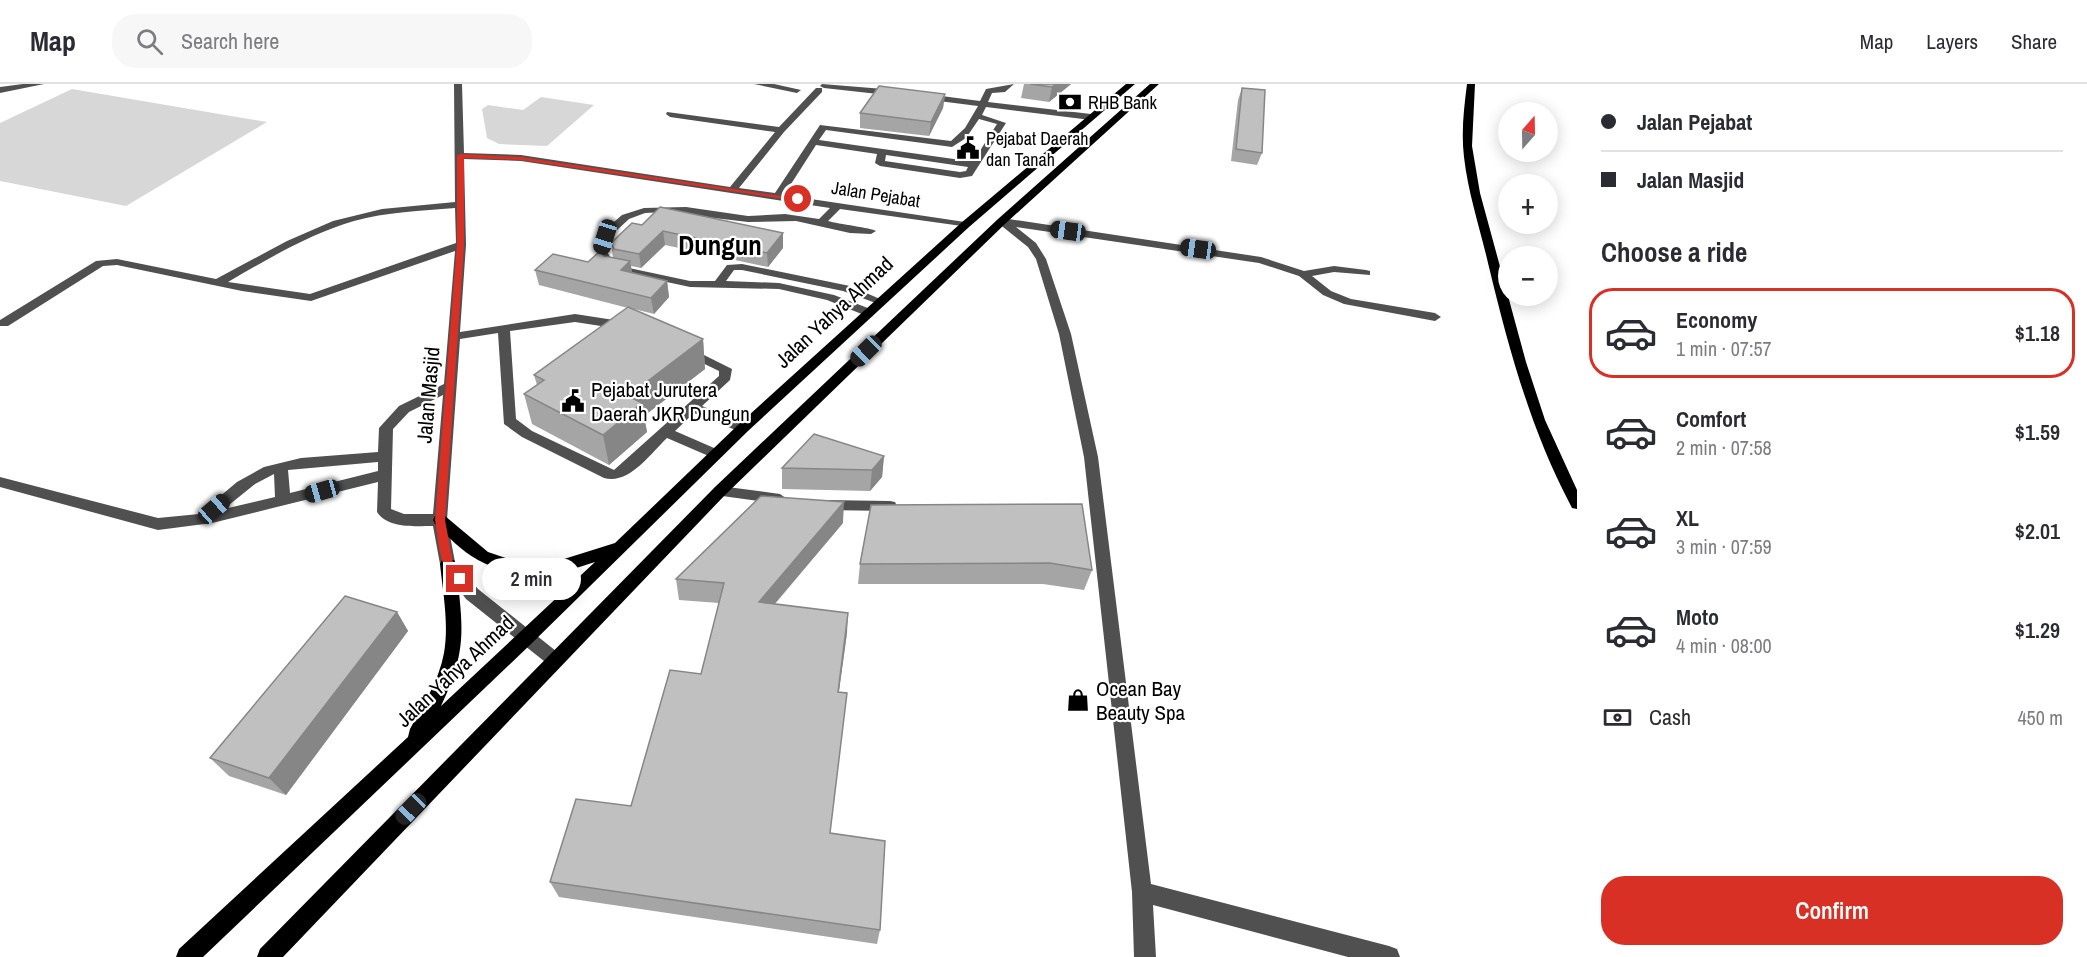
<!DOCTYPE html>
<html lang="en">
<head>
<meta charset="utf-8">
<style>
	:root { --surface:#fff; --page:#f7f7f7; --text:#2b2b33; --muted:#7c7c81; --line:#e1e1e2; --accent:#d93025 }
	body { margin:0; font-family:"Archivo Narrow",sans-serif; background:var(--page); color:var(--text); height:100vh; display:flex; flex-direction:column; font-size:22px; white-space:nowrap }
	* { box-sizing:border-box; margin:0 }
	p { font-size:20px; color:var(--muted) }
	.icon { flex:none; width:33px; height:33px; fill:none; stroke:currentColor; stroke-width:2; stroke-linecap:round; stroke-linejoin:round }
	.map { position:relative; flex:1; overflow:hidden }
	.panel { display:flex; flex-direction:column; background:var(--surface); width:510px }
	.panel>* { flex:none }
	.hud { display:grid; align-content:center; height:132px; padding:0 24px; background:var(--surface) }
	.needle { width:39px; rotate:20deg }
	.tools { position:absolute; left:1498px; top:18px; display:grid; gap:12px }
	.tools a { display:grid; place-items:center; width:60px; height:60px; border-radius:50%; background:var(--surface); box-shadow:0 3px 15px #0003; font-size:30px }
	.end { position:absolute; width:27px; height:27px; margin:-14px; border:8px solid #d93025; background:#fff; box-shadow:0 0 0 3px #fff }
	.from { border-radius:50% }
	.bubble { position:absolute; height:42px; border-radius:21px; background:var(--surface); box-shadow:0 3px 15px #0003; font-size:20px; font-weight:600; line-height:42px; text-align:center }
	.car { position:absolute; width:18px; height:36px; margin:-18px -9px; border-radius:8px; box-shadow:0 0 4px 2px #0007; background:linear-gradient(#222 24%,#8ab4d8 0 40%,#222 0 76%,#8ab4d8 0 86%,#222 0) }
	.hud b { display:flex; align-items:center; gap:21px; height:57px; font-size:22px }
	.hud b+b { border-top:2px solid var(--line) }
	.hud i { width:15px; height:15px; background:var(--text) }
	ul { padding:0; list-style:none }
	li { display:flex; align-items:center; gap:18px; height:90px; margin:0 12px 9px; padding:0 12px; border:3px solid transparent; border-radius:24px }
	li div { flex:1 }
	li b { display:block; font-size:22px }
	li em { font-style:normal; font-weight:600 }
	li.selected { border-color:var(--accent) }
	li>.icon { width:54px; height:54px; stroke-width:1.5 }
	h2 { padding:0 24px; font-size:27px; line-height:72px }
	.pay { display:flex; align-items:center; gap:15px; height:66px; padding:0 24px; font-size:22px }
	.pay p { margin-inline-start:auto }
	.button { display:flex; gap:12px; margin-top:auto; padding:12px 24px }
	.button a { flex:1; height:69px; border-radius:24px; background:var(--accent); color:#fff; font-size:24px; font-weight:600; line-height:69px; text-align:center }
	header { display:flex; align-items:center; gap:36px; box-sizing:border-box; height:84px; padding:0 30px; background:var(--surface); border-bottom:2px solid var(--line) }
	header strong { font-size:28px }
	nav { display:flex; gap:33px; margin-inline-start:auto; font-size:21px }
	.search { width:420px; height:54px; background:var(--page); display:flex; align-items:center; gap:15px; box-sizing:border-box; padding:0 21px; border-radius:24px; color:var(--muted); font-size:22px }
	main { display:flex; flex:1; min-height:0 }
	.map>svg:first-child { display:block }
</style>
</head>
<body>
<header>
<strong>Map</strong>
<div class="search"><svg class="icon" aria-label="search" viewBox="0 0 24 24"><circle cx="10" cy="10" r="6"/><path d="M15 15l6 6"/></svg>Search here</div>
<nav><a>Map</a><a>Layers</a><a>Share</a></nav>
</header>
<main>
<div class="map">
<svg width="1577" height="873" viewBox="0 0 1577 873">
	<rect width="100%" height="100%" fill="#fff"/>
	<g fill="#d7d7d7">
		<path d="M72,5L267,38L126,122L0,97V39Z"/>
		<path d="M541,13L594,21L547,62L499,60L487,54L482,25L488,21L523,26Z"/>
	</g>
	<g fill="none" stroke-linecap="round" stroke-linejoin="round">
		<g fill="#505050" fill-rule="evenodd">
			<path d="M23,0H44L0,9V3Z"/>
			<path d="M454,0H462L464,69L521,71L730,103L775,48L670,33L666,30L667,28L779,43L816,4H822V8L784,48L739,104L775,109L820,41L951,57L965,44L978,22L923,15L922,13L926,10L980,17L986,5L1014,0L1005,8L992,9L988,18L1091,30L1095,33L1091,36L986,23L982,31L1006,39L972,92L960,94L880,82L875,79L877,70L816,61L784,111L965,138L969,139V143L840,125L828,137C838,140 872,144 876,147L871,150L850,149L796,137L748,138L664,128L645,129L629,135L616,147L606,166L615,181L690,197H715L727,181L742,180L850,202L887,218L881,221L843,207L742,186H734L726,197L779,199L834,211L873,226V232L869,233L827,216L779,205L690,203L611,186L607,185L596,166L607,144L622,131L644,124L686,123L748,132L785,130L819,135L830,124L521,77L464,75L466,161L460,248L575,230L627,238L633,242L627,246L575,238L510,247L516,335L532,347L614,386L719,292V287L684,270L682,267L688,263L732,285L730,296L702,322L748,341L750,344L743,349L694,329L675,347L721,367L723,370L721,373H711L667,354C650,370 629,401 604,394L522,353L504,340L498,249L460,255L447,436L455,478L478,505L561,571L564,576L561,581L555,583L549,581L466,515L440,480L433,442C416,442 388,445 377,428L378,398L212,439L158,446L0,403V393L158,434L199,430L237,398L264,383L301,374L378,368L379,344L399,322L444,300L455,167L311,217L242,207L117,181L103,182L8,242H0V236L96,177L117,175L216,195L287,157L333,137L382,125L455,118ZM979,35L997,40L976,73L968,77L819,56L826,46L952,63L966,54ZM886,71L968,83L966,87L960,88L885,77ZM455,124L456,159L310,210L228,198C268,175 309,150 354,137C386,128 421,127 455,124ZM443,311L433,430H404L391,425L393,345L409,328ZM378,378V387L290,409L288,386ZM274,390L275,413L224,425L255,400Z"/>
			<path d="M754,0H774L801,6L797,9Z"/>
			<path d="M822,0L896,6L900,9L896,12L824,4L820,2Z"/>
			<path d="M1002,134L1261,173L1304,187L1334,182L1366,186L1370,187V191L1334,188L1312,192L1331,207L1351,215L1435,229L1441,233L1435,237L1344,220L1323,211L1299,192L1259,179L1016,143L1036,159L1046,175L1071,250L1098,373L1151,800L1389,862L1397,865L1400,873H1348L1153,821L1156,873H1134L1132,808L1084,373L1059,250L1036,175L1028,163L998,139L997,137Z"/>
			<path d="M720,402L780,410L787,415L780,420L715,411L713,407Z"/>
			<path d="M824,416L890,417L895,418L897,422L895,426L890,427L824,426L819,425L817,421L819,417Z"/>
		</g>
		<g fill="#000" fill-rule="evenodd">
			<path d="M1126,0H1135L969,143L748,347L531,560L203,873H176L179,865L408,653L410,645C423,621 439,597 444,569C449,540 443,509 440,480L442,476H454L456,480C462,541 469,564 441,622L595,478C555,492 516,497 478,476C461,467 448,452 435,440L433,436L435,432H445L488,468L517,478L533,479L564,475L615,459L738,341L961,139Z"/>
			<path d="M1150,0H1159L1006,139L725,411L283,873H257L260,865L715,403L998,135Z"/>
			<path d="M1467,0H1475L1472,62L1480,109L1526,278L1545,336L1577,406V425L1572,424L1570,420C1530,344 1508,262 1488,179C1480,144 1468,109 1464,73C1461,48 1464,24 1467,0Z"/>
		</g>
	</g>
	<g fill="#a5a5a5">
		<path d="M1024,0H1071L1049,18L1021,14Z"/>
		<path d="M1242,4L1262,69L1257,81L1231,77L1238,16Z"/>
		<path d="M945,10L943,24L929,52L860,44V29Z"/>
		<path d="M642,141L783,149V164L768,183L665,161L641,184L631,182L632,189L667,197L669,213L654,230L630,224L703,255L705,285L644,332L647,348L609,381L532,340L524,310L537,301L534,291L628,224L539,201L535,186L588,178L604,172L613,174L611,159Z"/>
		<path d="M884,372L882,393L870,407L782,405V384Z"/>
		<path d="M871,421L1092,486L1084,506L1043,500H858L860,480Z"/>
		<path d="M843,439L775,520L847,549L839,608L847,609L830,750L880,846L877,860L559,813L550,798L631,722L701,590L719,519L679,516L676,495Z"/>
		<path d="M397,528L408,547L286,711L229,692L210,674Z"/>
	</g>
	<g fill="#868686">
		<path d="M1056,0H1071L1049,18L1052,3Z"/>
		<path d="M945,10L943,24L929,52L931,38Z"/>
		<path d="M663,147L665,161L641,184L639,170Z"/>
		<path d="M783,149V164L768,183L767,169Z"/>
		<path d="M630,177L633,193L621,186Z"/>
		<path d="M667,197L669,213L654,230L651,214Z"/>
		<path d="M703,255L705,285L644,332L647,348L609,381L603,351L628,312Z"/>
		<path d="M884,372L882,393L870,407L872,386Z"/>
		<path d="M844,418L843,439L759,538V518Z"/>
		<path d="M397,528L408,547L286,711L269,694Z"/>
		<path d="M848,529L847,549L836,627L838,608Z"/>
	</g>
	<g fill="#c0c0c0" stroke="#868686" stroke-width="1.5">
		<path d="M1030,0H1056L1052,3Z"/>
		<path d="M879,2L945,10L931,38L860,29Z"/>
		<path d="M1242,4L1265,6L1262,69L1236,65Z"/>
		<path d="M660,123L783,149L767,169L663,147L639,170L614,165L611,159L632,139L642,141Z"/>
		<path d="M600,167L604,172L630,177L621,186L667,197L651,214L535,186L553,170L588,178Z"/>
		<path d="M628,223L703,255L628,312L642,319L603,351L524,310L544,296L534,291Z"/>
		<path d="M814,350L884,372L872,386L782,384Z"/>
		<path d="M761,412L844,418L759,518L848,529L838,608L847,609L830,749L885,757L880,846L550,798L576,715L631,722L670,586L701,590L724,499L676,495Z"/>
		<path d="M1082,420L1092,486L1050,479L860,480L871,421Z"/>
		<path d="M345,512L397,528L269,694L210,674Z"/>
	</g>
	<path fill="#d93025" d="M460,70L521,73L801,115L798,117L521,76L464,74V161L445,436L453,479L465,495L460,499C438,489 439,456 435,436L457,161V72Z"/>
	<defs>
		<g id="bank-bare" transform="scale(1.8)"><path d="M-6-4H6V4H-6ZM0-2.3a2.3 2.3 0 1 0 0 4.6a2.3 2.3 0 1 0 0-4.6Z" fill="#000" stroke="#fff" stroke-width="2.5" paint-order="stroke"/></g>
		<g id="civic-bare" transform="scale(1.8)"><path d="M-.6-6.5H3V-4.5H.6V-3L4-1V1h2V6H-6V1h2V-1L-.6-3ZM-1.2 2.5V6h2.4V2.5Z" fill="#000" stroke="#fff" stroke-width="2.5" paint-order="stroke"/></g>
		<g id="shop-bare" transform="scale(1.8)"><path d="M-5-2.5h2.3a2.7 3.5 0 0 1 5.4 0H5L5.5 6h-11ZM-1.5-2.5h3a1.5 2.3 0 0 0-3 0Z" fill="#000" stroke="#fff" stroke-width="2.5" paint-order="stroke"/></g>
	</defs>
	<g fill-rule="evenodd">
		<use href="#bank-bare" x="1070" y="18"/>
		<use href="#civic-bare" x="968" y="64"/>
		<use href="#civic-bare" x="573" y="317"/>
		<use href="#shop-bare" x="1078" y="616"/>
	</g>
	<g text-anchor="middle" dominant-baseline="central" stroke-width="4.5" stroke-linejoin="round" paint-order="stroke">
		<g font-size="18" fill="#000" stroke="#fff" text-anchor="start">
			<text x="1088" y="18">RHB Bank</text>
			<text x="986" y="54">Pejabat Daerah<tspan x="986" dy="21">dan Tanah</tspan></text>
		</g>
		<g font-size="18" fill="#000" stroke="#fff">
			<text transform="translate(876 110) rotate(9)">Jalan Pejabat</text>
		</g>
		<g font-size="21" fill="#000" stroke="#fff">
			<text transform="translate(834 228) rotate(-43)">Jalan Yahya Ahmad</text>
			<text transform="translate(428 311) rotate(-85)">Jalan Masjid</text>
			<text transform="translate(455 587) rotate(-43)">Jalan Yahya Ahmad</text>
		</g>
		<g font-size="21" fill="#000" stroke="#fff" text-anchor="start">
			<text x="591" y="305">Pejabat Jurutera<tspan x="591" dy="24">Daerah JKR Dungun</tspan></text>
			<text x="1096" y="604">Ocean Bay<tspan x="1096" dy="24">Beauty Spa</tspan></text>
		</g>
		<g font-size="27" font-weight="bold" fill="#000" stroke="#fff">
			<text x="720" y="161">Dungun</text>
		</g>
	</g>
</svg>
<div class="tools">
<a><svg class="needle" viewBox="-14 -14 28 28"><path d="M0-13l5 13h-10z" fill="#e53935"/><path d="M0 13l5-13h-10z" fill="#7c7c81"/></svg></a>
<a>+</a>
<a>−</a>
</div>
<i class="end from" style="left:798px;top:115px"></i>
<i class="end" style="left:460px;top:495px"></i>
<div class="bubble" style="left:482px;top:474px;width:99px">2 min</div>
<i class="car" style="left:1068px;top:147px;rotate:278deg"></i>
<i class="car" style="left:605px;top:153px;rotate:197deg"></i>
<i class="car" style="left:1198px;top:165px;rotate:278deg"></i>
<i class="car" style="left:866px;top:267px;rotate:226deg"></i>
<i class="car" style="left:322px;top:407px;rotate:254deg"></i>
<i class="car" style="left:214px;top:425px;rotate:49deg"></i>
<i class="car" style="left:411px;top:725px;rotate:224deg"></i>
</div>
<section class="panel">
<div class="hud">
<b><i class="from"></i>Jalan Pejabat</b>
<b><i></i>Jalan Masjid</b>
</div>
<h2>Choose a ride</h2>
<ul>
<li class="selected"><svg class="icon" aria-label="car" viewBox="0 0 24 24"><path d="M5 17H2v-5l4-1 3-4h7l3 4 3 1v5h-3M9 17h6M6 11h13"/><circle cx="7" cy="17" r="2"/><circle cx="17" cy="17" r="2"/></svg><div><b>Economy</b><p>1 min · 07:57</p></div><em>$1.18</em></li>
<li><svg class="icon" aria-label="car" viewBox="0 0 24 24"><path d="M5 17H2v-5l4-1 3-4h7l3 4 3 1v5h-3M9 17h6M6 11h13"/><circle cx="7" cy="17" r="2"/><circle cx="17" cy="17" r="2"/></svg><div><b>Comfort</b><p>2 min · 07:58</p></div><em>$1.59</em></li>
<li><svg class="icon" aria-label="car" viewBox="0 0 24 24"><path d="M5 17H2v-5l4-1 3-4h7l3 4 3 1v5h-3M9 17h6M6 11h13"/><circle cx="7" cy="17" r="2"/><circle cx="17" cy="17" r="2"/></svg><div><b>XL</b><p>3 min · 07:59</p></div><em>$2.01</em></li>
<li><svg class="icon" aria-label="car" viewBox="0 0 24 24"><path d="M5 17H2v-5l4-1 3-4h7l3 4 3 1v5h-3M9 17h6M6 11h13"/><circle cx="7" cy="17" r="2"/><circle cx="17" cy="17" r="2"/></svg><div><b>Moto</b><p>4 min · 08:00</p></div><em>$1.29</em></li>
</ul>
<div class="pay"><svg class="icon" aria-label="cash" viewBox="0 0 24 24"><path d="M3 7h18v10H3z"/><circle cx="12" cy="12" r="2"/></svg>Cash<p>450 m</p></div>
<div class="button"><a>Confirm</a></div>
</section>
</main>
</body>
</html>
